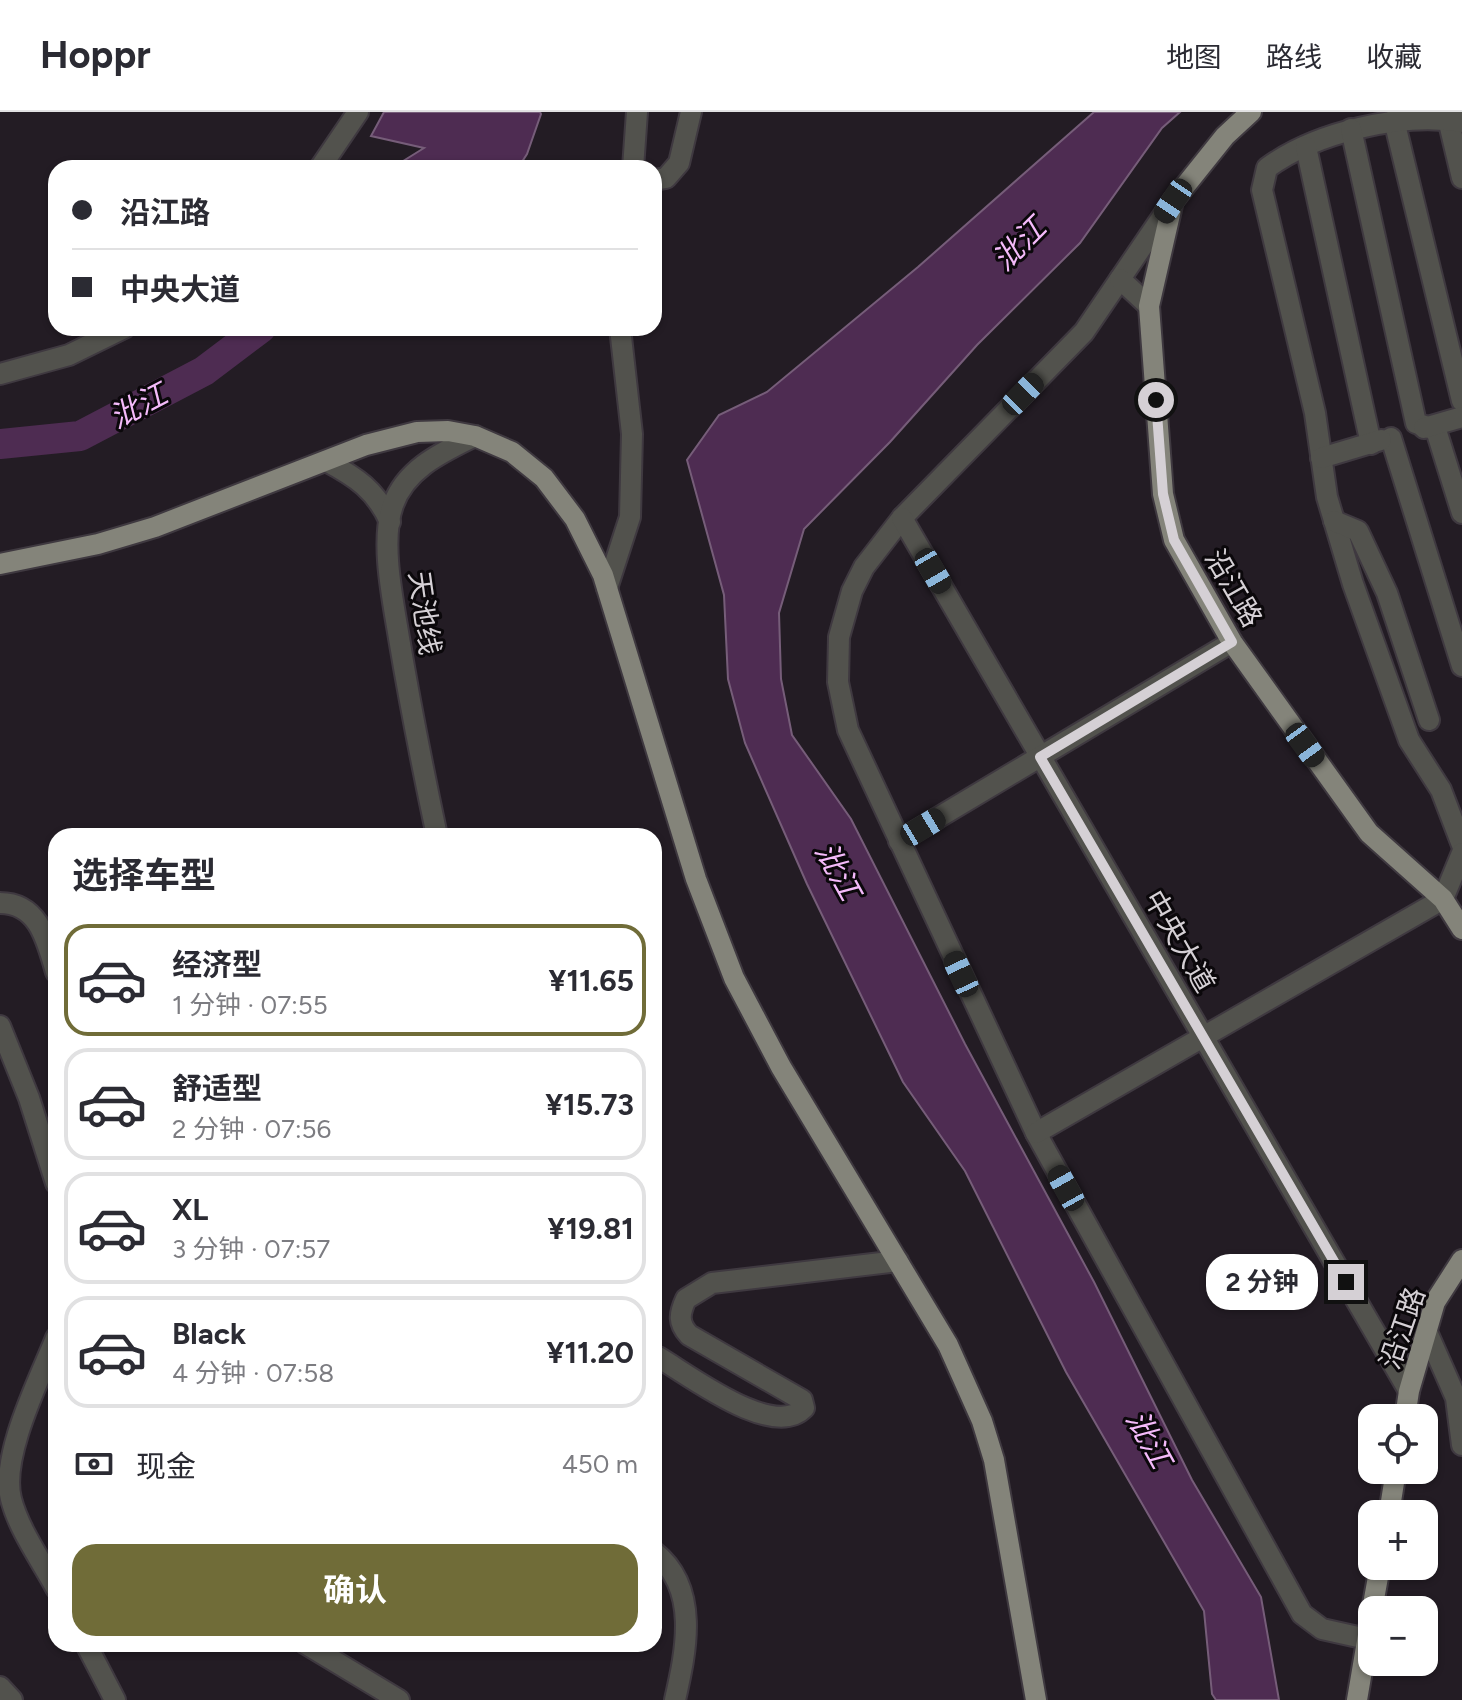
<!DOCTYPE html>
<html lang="zh">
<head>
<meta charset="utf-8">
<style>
	:root { --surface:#fff; --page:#f2f2f3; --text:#2b2b33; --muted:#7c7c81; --line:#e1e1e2; --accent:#706c38 }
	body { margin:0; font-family:Figtree,"Noto Sans SC",sans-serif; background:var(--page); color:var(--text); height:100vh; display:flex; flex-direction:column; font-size:30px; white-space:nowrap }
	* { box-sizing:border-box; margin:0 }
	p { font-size:26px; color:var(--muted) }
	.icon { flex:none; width:44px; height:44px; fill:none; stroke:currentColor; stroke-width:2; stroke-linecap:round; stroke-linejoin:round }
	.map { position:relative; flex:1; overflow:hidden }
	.sheet { position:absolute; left:48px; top:716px; width:614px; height:824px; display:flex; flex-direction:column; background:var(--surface); border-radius:24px; box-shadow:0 2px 6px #0004 }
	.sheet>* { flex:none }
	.guide { position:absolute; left:48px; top:48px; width:614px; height:176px; border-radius:24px; box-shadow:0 2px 6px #0004; display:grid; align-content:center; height:176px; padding:0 24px; background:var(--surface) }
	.controls { position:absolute; left:1358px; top:1292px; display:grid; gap:16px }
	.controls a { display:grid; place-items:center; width:80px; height:80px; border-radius:16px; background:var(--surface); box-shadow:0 2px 6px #0004; font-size:40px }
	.end { position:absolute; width:36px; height:36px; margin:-18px; border:10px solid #d5d0d5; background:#111; box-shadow:0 0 0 4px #111 }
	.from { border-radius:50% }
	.bubble { position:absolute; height:56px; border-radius:24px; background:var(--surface); box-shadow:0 2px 6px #0004; font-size:26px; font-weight:700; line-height:56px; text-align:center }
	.car { position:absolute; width:24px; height:48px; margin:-24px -12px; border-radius:10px; box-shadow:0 0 6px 2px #0007; background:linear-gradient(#222 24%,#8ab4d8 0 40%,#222 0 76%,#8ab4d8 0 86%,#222 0) }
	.guide b { display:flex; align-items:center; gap:28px; height:76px; font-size:30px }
	.guide b+b { border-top:2px solid var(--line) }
	.guide i { width:20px; height:20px; background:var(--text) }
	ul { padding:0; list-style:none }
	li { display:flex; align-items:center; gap:24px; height:112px; margin:0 16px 12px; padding:0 8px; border:4px solid var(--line); border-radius:24px }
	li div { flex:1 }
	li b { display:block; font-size:30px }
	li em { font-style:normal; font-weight:700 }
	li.current { border-color:var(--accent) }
	li>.icon { width:72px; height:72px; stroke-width:1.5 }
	h2 { padding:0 24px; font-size:36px; line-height:96px }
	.pay { display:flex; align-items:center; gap:20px; height:88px; padding:0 24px; font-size:30px }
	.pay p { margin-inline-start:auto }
	.primary-button { display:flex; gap:16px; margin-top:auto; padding:16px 24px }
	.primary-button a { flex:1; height:92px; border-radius:24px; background:var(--accent); color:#fff; font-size:32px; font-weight:700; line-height:92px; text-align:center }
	header { display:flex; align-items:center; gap:48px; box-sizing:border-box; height:112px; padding:0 40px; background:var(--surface); border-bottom:2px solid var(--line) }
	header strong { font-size:38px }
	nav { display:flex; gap:44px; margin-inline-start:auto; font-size:28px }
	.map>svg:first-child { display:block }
</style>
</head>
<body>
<header>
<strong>Hoppr</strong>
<nav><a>地图</a><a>路线</a><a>收藏</a></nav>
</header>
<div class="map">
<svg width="1462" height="1588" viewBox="0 0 1462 1588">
	<rect width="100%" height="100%" fill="#231c24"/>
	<g fill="#4e2c52" stroke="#765d79" stroke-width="2">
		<path d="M384,0H540L541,2L527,42L518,56H392L424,36L371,24Z"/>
		<path d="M1094,0H1180L1162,16L1080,131L977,233L890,330L804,417L779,501L781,567L792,623L851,707L965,932L1094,1170L1192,1368L1261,1485L1279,1588H1216L1212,1582L1204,1499L1066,1260L965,1059L903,970L807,772L745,631L728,567L724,483L687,348L719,303L767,280L918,155Z"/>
	</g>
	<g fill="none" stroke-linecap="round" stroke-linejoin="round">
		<path stroke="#4e2c52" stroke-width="30" d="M0,332L80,324L204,259L261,216"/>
		<g stroke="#3f3940" stroke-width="24">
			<g id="minor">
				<path d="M1448,7L1462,66"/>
				<path d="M1394,8L1462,289"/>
				<path d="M1462,10C1402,0 1316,20 1267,56L1262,78L1315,301L1327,385L1353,472L1409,628L1441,678L1462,733"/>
				<path d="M1351,17L1416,311L1436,318L1462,401"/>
				<path d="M1306,35L1371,332"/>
				<path d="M320,56L358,0"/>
				<path d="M633,56L637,0"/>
				<path d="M654,68L666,66L679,51L691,0"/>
				<path d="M1173,89L1084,220L902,406L864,455L852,479L839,525L838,570L848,618L1036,1021L1302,1502L1322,1517L1367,1527"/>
				<path d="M1120,167L1149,194"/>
				<path d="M0,262L69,243L124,216"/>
				<path d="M1424,316L1462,305"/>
				<path d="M1391,326L1462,554"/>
				<path d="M1321,346L1381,328"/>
				<path d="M326,349C356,365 376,378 390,410"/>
				<path d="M902,406L1409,1279"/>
				<path d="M1334,409L1358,419L1387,481L1429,608"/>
				<path d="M607,476L630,405L632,322L620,216"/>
				<path d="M437,724C423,658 410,592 399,526C393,489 380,429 393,393C406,356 443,340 475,324"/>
				<path d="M899,729L1232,530"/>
				<path d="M0,791C39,791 47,829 56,860"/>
				<path d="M0,914L29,986L56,1071"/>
				<path d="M1036,1021L1443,787L1462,741"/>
				<path d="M1427,1220L1456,1286L1462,1333"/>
				<path d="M56,1226C40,1266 0,1344 11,1387C19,1418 41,1448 56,1476"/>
				<path d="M658,1245C689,1263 773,1328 804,1296L802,1288L689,1223C678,1211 679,1202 686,1187L712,1171L898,1149"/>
				<path d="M654,1440C700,1476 686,1539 675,1588"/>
				<path d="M86,1532L115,1588"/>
				<path d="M306,1532L399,1588"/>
				<path d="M0,1575L12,1588"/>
			</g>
		</g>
		<g stroke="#3f3940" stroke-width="24">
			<g id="major">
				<path d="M1251,0L1225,24L1173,89L1149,194L1163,382L1174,428L1232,530L1369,721L1443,787L1462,817"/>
				<path d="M0,452L98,432L155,415L366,333L417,320L448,319L475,324L512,340L544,366L575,407L603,463L696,767L734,866L781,955L948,1233L982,1309L994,1348L1036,1588"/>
				<path d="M1405,1306L1409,1279L1435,1190L1462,1148"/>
				<path d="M1389,1402L1396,1358"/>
				<path d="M1372,1498L1380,1454"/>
				<path d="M1357,1588L1372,1500"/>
			</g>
		</g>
		<use href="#minor" stroke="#52524d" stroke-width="20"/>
		<use href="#major" stroke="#84847a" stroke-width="20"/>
	</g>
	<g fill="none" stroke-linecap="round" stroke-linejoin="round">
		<path stroke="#d5d0d5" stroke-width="10" d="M1156,288L1163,382L1174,428L1232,530L1040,645L1346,1170"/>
	</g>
	<g text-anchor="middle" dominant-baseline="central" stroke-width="6" stroke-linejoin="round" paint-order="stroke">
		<g font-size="28" fill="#d5d0d5" stroke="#0b080b">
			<text transform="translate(1234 476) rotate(60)">沿江路</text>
			<text transform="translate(425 501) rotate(82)">天池线</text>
			<text transform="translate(1180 829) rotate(60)">中央大道</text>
			<text transform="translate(1402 1216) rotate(-71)">沿江路</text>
		</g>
		<g font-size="30" font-style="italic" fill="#f4bafa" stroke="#0b080b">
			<text transform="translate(1019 132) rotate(-45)">沘江</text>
			<text transform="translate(138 294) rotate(-28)">沘江</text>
			<text transform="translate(838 759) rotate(61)">沘江</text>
			<text transform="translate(1149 1327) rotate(61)">沘江</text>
		</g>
	</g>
</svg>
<div class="controls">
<a><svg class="icon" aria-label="locate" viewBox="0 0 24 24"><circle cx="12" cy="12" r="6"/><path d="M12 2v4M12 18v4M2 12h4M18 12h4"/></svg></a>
<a>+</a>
<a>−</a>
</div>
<i class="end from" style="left:1156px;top:288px"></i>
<i class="end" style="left:1346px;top:1170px"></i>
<div class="bubble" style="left:1206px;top:1142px;width:112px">2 分钟</div>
<i class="car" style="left:1173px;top:89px;rotate:214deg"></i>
<i class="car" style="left:1023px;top:282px;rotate:44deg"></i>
<i class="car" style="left:933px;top:459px;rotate:150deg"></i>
<i class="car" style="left:1305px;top:633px;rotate:144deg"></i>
<i class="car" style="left:923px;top:715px;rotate:59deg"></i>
<i class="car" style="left:961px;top:862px;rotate:335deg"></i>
<i class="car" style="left:1066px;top:1076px;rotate:331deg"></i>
<div class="guide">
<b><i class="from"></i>沿江路</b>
<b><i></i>中央大道</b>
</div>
<section class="sheet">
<h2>选择车型</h2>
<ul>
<li class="current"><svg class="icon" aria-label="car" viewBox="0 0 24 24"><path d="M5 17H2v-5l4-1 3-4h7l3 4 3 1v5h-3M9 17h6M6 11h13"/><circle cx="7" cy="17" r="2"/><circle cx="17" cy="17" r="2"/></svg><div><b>经济型</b><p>1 分钟 · 07:55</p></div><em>¥11.65</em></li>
<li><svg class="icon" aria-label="car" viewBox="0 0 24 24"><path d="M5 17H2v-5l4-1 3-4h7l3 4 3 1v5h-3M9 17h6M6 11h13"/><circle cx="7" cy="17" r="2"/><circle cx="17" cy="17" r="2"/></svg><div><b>舒适型</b><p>2 分钟 · 07:56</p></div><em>¥15.73</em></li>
<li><svg class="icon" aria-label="car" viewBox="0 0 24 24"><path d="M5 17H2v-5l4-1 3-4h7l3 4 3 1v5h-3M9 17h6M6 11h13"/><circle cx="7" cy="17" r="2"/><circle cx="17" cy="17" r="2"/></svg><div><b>XL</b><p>3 分钟 · 07:57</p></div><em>¥19.81</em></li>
<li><svg class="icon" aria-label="car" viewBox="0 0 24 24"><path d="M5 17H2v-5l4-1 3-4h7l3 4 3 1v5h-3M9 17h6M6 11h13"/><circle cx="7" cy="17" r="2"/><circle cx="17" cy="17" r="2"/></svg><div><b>Black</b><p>4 分钟 · 07:58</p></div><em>¥11.20</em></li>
</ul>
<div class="pay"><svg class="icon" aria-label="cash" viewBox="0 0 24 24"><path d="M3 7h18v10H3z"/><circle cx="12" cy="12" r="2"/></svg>现金<p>450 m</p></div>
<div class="primary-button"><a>确认</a></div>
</section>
</div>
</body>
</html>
